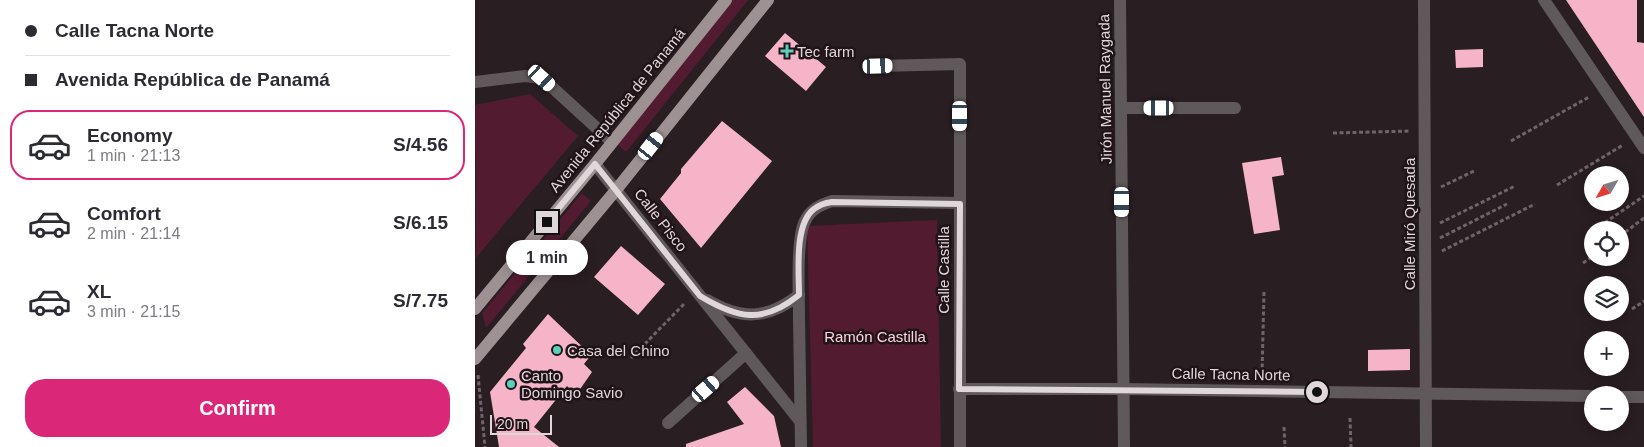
<!DOCTYPE html>
<html lang="en">
<head>
<meta charset="utf-8">
<style>
	:root { --surface:#fff; --page:#f7f7f7; --text:#2b2b33; --muted:#7c7c81; --line:#e1e1e2; --accent:#db2777 }
	body { margin:0; font-family:Helvetica,sans-serif; background:var(--page); color:var(--text); height:100vh; display:flex; flex-direction:column; font-size:19px; white-space:nowrap }
	* { box-sizing:border-box; margin:0 }
	p { font-size:16px; color:var(--muted) }
	.icon { flex:none; width:28px; height:28px; fill:none; stroke:currentColor; stroke-width:2; stroke-linecap:round; stroke-linejoin:round }
	.map { position:relative; flex:1; overflow:hidden }
	.panel { display:flex; flex-direction:column; background:var(--surface); width:475px }
	.panel>* { flex:none }
	.guide { display:grid; align-content:center; height:110px; padding:0 25px; background:var(--surface) }
	.needle { width:32px; rotate:231deg }
	.buttons { position:absolute; left:1109px; top:166px; display:grid; gap:10px }
	.buttons a { display:grid; place-items:center; width:45px; height:45px; border-radius:50%; background:var(--surface); box-shadow:0 2px 12px #0003; font-size:25px }
	.scale { position:absolute; left:15px; bottom:12px; width:62px; box-sizing:border-box; padding-left:5px; border:2px solid #dfd7d9; border-top:0; font-size:14px; line-height:18px; white-space:nowrap; color:#dfd7d9; -webkit-text-stroke:4px #201418; paint-order:stroke }
	.end { position:absolute; width:22px; height:22px; margin:-11px; border:6px solid #dfd7d9; background:#111; box-shadow:0 0 0 2px #111 }
	.from { border-radius:50% }
	.bubble { position:absolute; height:35px; border-radius:18px; background:var(--surface); box-shadow:0 2px 12px #0003; font-size:16px; font-weight:700; line-height:35px; text-align:center }
	.car { position:absolute; width:15px; height:30px; margin:-15px -8px; border-radius:6px; box-shadow:0 0 4px 1px #0007; background:linear-gradient(#fff 24%,#345 0 40%,#fff 0 76%,#345 0 86%,#fff 0) }
	.guide b { display:flex; align-items:center; gap:18px; height:48px; font-size:19px }
	.guide b+b { border-top:1px solid var(--line) }
	.guide i { width:12px; height:12px; background:var(--text) }
	ul { padding:0; list-style:none }
	li { display:flex; align-items:center; gap:15px; height:70px; margin:0 10px 8px; padding:0 15px; border:2px solid transparent; border-radius:20px }
	li div { flex:1 }
	li b { display:block; font-size:19px }
	li em { font-style:normal; font-weight:700 }
	li.active { border-color:var(--accent) }
	li>.icon { width:45px; height:45px; stroke-width:1.5 }
	.button { display:flex; gap:10px; margin-top:auto; padding:10px 25px }
	.button a { flex:1; height:58px; border-radius:20px; background:var(--accent); color:#fff; font-size:20px; font-weight:700; line-height:58px; text-align:center }
	main { display:flex; flex:1; min-height:0 }
	.map>svg:first-child { display:block }
</style>
</head>
<body>
<main>
<section class="panel">
<div class="guide">
<b><i class="from"></i>Calle Tacna Norte</b>
<b><i></i>Avenida República de Panamá</b>
</div>
<ul>
<li class="active"><svg class="icon" aria-label="car" viewBox="0 0 24 24"><path d="M5 17H2v-5l4-1 3-4h7l3 4 3 1v5h-3M9 17h6M6 11h13"/><circle cx="7" cy="17" r="2"/><circle cx="17" cy="17" r="2"/></svg><div><b>Economy</b><p>1 min · 21:13</p></div><em>S/4.56</em></li>
<li><svg class="icon" aria-label="car" viewBox="0 0 24 24"><path d="M5 17H2v-5l4-1 3-4h7l3 4 3 1v5h-3M9 17h6M6 11h13"/><circle cx="7" cy="17" r="2"/><circle cx="17" cy="17" r="2"/></svg><div><b>Comfort</b><p>2 min · 21:14</p></div><em>S/6.15</em></li>
<li><svg class="icon" aria-label="car" viewBox="0 0 24 24"><path d="M5 17H2v-5l4-1 3-4h7l3 4 3 1v5h-3M9 17h6M6 11h13"/><circle cx="7" cy="17" r="2"/><circle cx="17" cy="17" r="2"/></svg><div><b>XL</b><p>3 min · 21:15</p></div><em>S/7.75</em></li>
</ul>
<div class="button"><a>Confirm</a></div>
</section>
<div class="map">
<svg width="1169" height="447" viewBox="0 0 1169 447">
	<rect width="100%" height="100%" fill="#291e21"/>
	<g fill="#531b30">
		<path d="M257,0H273L151,152L141,143Z"/>
		<path d="M55,94L103,136L1,258L0,105Z"/>
		<path d="M107,193L116,201L11,328L7,313Z"/>
		<path d="M462,220L466,447H338L332,226Z"/>
	</g>
	<g fill="#f5b4c7">
		<path d="M1091,0H1162V42L1169,43V117Z"/>
		<path d="M310,33L351,67L331,91L290,56Z"/>
		<path d="M1008,49V67L981,68L980,50Z"/>
		<path d="M247,121L297,161L226,248L185,199L206,173V169Z"/>
		<path d="M806,157L809,175L797,177L805,230L779,234L767,163Z"/>
		<path d="M146,246L190,284L163,315L119,277Z"/>
		<path d="M73,314L116,355L109,364L117,372L101,395L92,386L59,427L84,447H24L15,392L51,348L48,344Z"/>
		<path d="M935,349V370L893,371V350Z"/>
		<path d="M270,387L299,416L306,447H211V444L269,424L252,402Z"/>
	</g>
	<g fill="none" stroke-linecap="round" stroke-linejoin="round">
		<g stroke="#6f6568" stroke-width="3" stroke-dasharray="4 2.5" stroke-linecap="butt">
			<path d="M858,133L935,131"/>
			<path d="M1036,141L1114,97"/>
			<path d="M1082,185L1148,145"/>
			<path d="M966,187L1001,170"/>
			<path d="M965,223L1040,186"/>
			<path d="M1119,230L1169,196"/>
			<path d="M1145,236L1169,218"/>
			<path d="M965,238L1032,204"/>
			<path d="M967,251L1060,204"/>
			<path d="M1108,263L1118,256"/>
			<path d="M1157,309L1169,301"/>
			<path d="M156,358L210,303"/>
			<path d="M787,374L789,292"/>
			<path d="M3,375L10,447"/>
			<path d="M875,418L876,447"/>
			<path d="M809,427L810,447"/>
		</g>
		<g stroke="#60595b" stroke-width="12">
			<path d="M645,0L649,447"/>
			<path d="M949,0L951,447"/>
			<path d="M1069,0L1169,148"/>
			<path d="M403,66L485,64V447"/>
			<path d="M0,82L50,76L67,78L137,142"/>
			<path d="M646,108H760"/>
			<path d="M120,164L325,421"/>
			<path d="M232,300C266,320 292,320 324,295"/>
			<path d="M484,389H649L1118,396"/>
			<path d="M1145,397H1169"/>
			<path d="M193,423L271,353"/>
			<path d="M326,447C325,403 325,360 324,316C324,294 321,239 330,221C336,209 345,205 357,201L485,203"/>
		</g>
		<g stroke="#9e9194" stroke-width="12">
			<path d="M0,309L120,164L251,0"/>
			<path d="M0,359L141,190L293,0"/>
		</g>
	</g>
	<g fill="none" stroke-linecap="round" stroke-linejoin="round">
		<path stroke="#dfd7d9" stroke-width="6" d="M72,222L120,164L225,296C263,319 288,324 324,295C324,272 319,224 339,209C344,205 350,203 357,202L485,204L484,389L842,392"/>
	</g>
	<g fill="#5cceba" stroke="#201418" stroke-width="2">
		<path d="M309.5 43.5h5v5h5v5h-5v5h-5v-5h-5v-5h5z"/>
		<circle cx="82" cy="350" r="5"/>
		<circle cx="36" cy="384" r="5"/>
	</g>
	<g text-anchor="middle" dominant-baseline="central" stroke-width="5" stroke-linejoin="round" paint-order="stroke">
		<g font-size="15" fill="#dfd7d9" stroke="#201418" text-anchor="start">
			<text x="322" y="51">Tec farm</text>
			<text x="92" y="350">Casa del Chino</text>
			<text x="46" y="375">Canto<tspan x="46" dy="17">Domingo Savio</tspan></text>
		</g>
		<g font-size="15" fill="#dfd7d9" stroke="#201418">
			<text transform="translate(630 89) rotate(-91)">Jirón Manuel Raygada</text>
			<text transform="translate(142 110) rotate(-51)">Avenida República de Panamá</text>
			<text transform="translate(186 220) rotate(52)">Calle Pisco</text>
			<text transform="translate(934 224) rotate(-90)">Calle Miró Quesada</text>
			<text transform="translate(468 270) rotate(-90)">Calle Castilla</text>
			<text transform="translate(756 374) rotate(1)">Calle Tacna Norte</text>
		</g>
		<g font-size="15" fill="#ffd3df" stroke="#201418">
			<text x="400" y="336">Ramón Castilla</text>
		</g>
	</g>
</svg>
<div class="buttons">
<a><svg class="needle" viewBox="-14 -14 28 28"><path d="M0-13l5 13h-10z" fill="#e53935"/><path d="M0 13l5-13h-10z" fill="#7c7c81"/></svg></a>
<a><svg class="icon" aria-label="locate" viewBox="0 0 24 24"><circle cx="12" cy="12" r="6"/><path d="M12 2v4M12 18v4M2 12h4M18 12h4"/></svg></a>
<a><svg class="icon" aria-label="layers" viewBox="0 0 24 24"><path d="M12 4l9 5-9 5-9-5zM3 14l9 5 9-5"/></svg></a>
<a>+</a>
<a>−</a>
</div>
<div class="scale">20 m</div>
<i class="end from" style="left:842px;top:392px"></i>
<i class="end" style="left:72px;top:222px"></i>
<div class="bubble" style="left:31px;top:240px;width:82px">1 min</div>
<i class="car" style="left:403px;top:66px;rotate:88deg"></i>
<i class="car" style="left:67px;top:78px;rotate:132deg"></i>
<i class="car" style="left:684px;top:108px;rotate:270deg"></i>
<i class="car" style="left:485px;top:116px;rotate:180deg"></i>
<i class="car" style="left:176px;top:146px;rotate:38deg"></i>
<i class="car" style="left:647px;top:202px;rotate:180deg"></i>
<i class="car" style="left:231px;top:389px;rotate:49deg"></i>
</div>
</main>
</body>
</html>
